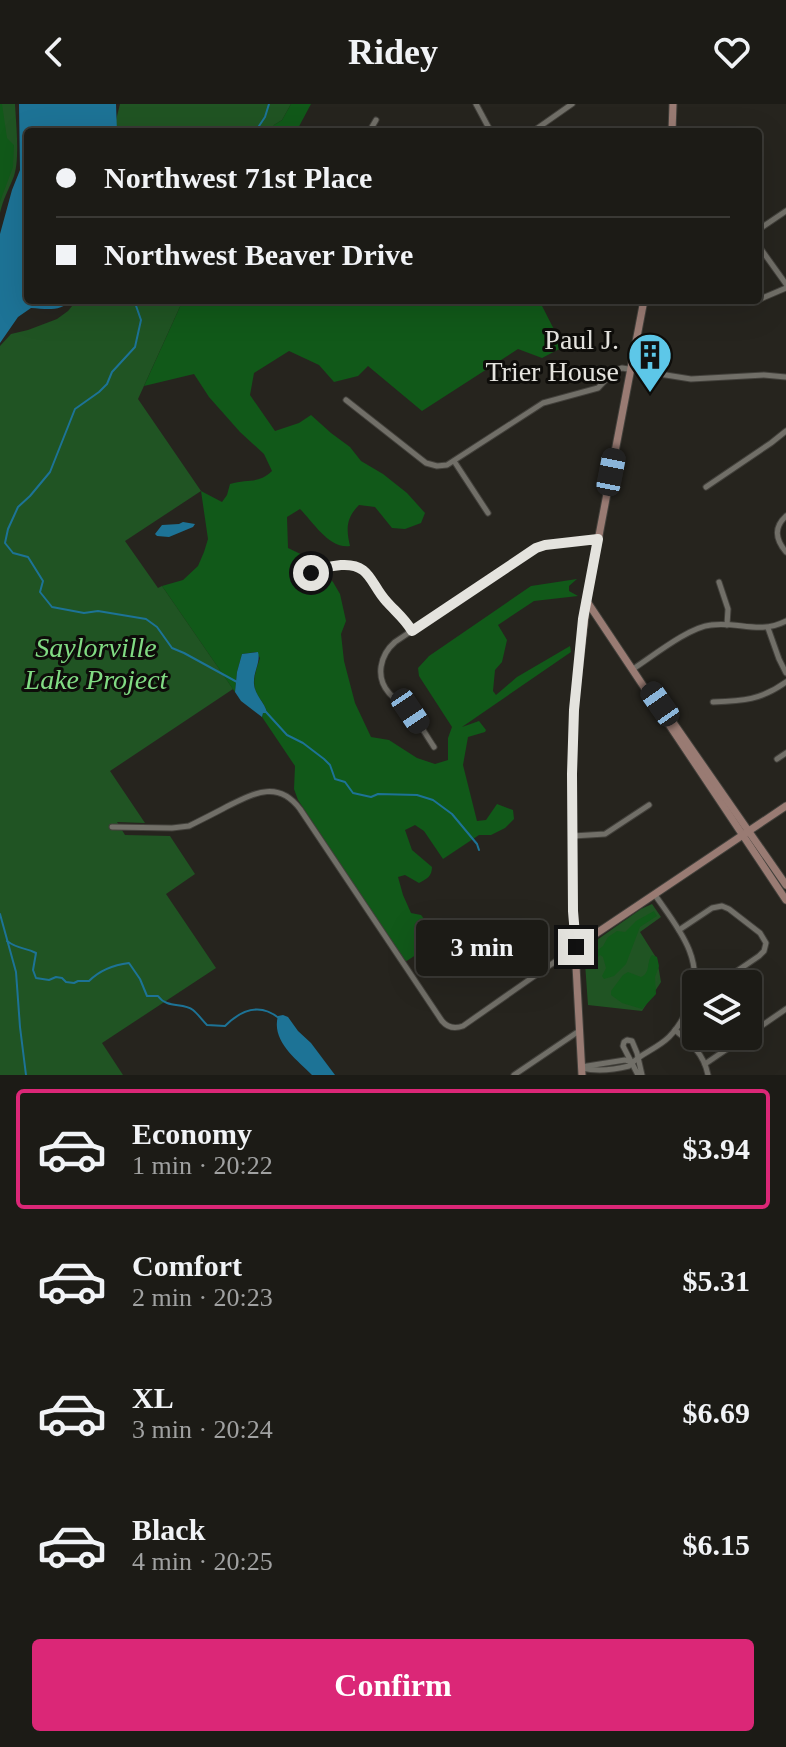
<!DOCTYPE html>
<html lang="en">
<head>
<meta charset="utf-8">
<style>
	:root { --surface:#1c1b16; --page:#292823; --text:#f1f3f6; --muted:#a0a1a1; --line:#3a3935; --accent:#db2777 }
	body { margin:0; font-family:Georgia,serif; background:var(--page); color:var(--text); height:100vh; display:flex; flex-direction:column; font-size:30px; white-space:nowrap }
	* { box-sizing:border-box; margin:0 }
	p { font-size:26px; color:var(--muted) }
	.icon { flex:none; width:44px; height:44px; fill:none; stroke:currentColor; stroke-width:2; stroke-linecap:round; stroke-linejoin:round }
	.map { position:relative; height:971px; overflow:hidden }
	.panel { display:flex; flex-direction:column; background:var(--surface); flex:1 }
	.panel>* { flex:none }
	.hud { position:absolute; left:24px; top:24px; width:738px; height:176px; border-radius:8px; box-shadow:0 8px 32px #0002,0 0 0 2px var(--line); display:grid; align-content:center; height:176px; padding:0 32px; background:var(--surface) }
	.fabs { position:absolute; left:682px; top:866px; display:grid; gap:16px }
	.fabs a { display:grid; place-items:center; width:80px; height:80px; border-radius:8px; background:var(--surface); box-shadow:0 8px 32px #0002,0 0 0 2px var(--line); font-size:40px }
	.end { position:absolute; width:36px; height:36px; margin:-18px; border:10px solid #e4e3de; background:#111; box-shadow:0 0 0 4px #111 }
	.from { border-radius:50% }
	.bubble { position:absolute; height:56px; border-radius:8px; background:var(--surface); box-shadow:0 8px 32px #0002,0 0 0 2px var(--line); font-size:26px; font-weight:800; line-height:56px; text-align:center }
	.car { position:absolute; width:24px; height:48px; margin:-24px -12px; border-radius:10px; box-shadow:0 0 6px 2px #0007; background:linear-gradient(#222 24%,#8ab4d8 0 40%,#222 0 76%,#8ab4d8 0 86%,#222 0) }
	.hud b { display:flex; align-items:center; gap:28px; height:76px; font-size:30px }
	.hud b+b { border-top:2px solid var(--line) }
	.hud i { width:20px; height:20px; background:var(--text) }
	ul { padding:14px 0 0; list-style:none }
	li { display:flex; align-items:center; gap:24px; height:120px; margin:0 16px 12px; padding:0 16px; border:4px solid transparent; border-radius:8px }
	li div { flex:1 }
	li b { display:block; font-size:30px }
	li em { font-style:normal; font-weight:800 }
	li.current { border-color:var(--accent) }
	li>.icon { width:72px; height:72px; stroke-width:1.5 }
	.primary-button { display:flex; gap:16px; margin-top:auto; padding:16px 32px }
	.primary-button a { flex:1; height:92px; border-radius:8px; background:var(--accent); color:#fff; font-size:32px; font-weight:800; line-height:92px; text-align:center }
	header { display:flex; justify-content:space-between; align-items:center; height:104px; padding:0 32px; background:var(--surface); font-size:36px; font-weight:800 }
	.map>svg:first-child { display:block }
</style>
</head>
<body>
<header><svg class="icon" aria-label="back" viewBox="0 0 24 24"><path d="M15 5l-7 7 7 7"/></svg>Ridey<svg class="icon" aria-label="heart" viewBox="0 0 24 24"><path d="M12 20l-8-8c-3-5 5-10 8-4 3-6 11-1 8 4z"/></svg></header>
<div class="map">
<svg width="786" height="971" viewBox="0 0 786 971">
	<rect width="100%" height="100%" fill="#26241e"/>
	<g fill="#205423">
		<path d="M0,0H15C16,20 20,55 14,72C9,85 3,95 0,109Z"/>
		<path d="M120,0H291L282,16L274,21L271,28H113Z"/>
		<path d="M77,196H183L138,295L201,387L125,437L158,484L162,482L233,585L110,667L145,719L117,718L125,731L170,732L195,770L166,790L216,864L102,939L123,971H0V242L11,230L28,226L57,215L68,207Z"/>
		<path d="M652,800L661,813L640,828L657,855L661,878L642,907L588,901L584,845L641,805Z"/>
	</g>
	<g fill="#115919">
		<path d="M0,0H2L7,34L14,41L13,63L0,98Z"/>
		<path d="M291,0H311L296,28H271L274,21L282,16Z"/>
		<path d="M183,196H539L563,243L542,254L518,245L422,307L368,262L358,272L334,278L319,261L289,247L254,269L250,291L275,327L299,319L311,311L331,329L350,343L361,357L383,370L407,389L425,409L421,419L405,425L392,424L375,403L359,401C346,414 346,425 350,442C329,445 314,419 300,405L287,413L288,444L311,455L333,478L340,490L346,517L341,530L344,557L355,599L371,633L389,636L417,654L435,660L448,656V634L452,623L419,572L418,564L429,552L531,482L577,475L569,482V487L578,492L534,497L498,521L507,536L502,558L495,566L493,587L496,591L517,573L570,542L571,548L462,623L479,617L486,626L485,628L468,633L463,661L477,717L486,716L497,700L513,706L514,715L505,724L491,731H479L443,755L424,727L415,721L405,726L412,746L432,763C432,772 427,775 419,779L405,771L398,773L403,791L411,809L421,811L428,820L425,831L418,836L419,849L405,858L298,696L294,685L295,662L262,613L263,609H267C265,600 261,597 257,590C251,578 256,566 260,554L256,548L242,550L237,568L235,588L162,482L183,476L198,462L204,448L208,435L201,387L222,398L227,391L230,380C248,374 257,381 272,367L264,350L240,328L209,293L194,270L144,282Z"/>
		<path d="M654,807L657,812L640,823L626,860L614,872L604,875L602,872L606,864L603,853L600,851L595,856V864L590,860V852L603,842L608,833L617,827L625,828L636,817Z"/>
		<path d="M652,851L657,853L659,862L655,873L656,890L642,905L622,899L611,891V887L623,871L628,868L641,873C651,869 646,858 652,851Z"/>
	</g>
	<g fill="#1d7396">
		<path d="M19,0H116L117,28H28V196H72C60,208 47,205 31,204L18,213L0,239V130L12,86L20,66Z"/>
		<path d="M183,418L195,420L193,423L169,433L157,432L155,430L162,421L179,420Z"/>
		<path d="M258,548C261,558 253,568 254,580C255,592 265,598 267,609H263L262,613L241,597L235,588L237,568L242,550Z"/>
		<path d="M283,911L288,913L298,927L311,939L335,971H312C296,955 271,937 278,912Z"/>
	</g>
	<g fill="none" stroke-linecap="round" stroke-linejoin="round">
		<g stroke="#1d7396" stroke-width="2">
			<path d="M255,28L265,13L269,0"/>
			<path d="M134,196L141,216L135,243L112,268L107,280L99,288L75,305L50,368L30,392L18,403L8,425L5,439L13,449L28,453L43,477L40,488L52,503L84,509L98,507L146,515L157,523L172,544L184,549L237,578"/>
			<path d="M266,608L287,631L303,639L324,655L330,661L335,675L345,678L353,689L371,693L378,690L417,691L433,696L452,710L477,740L479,746"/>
			<path d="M0,810L16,868L20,923L26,971"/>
			<path d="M7,837C19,846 25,843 36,849L33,866L36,874L49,876L56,873L62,874L66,878L74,879L78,877H89C100,866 113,861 129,859L140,875L147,892H158C167,905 183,898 193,906C198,910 202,916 207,921L225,922C241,906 260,898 280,915"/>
		</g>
		<g stroke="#42403b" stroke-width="7">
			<g id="street">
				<path d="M476,0L491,28"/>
				<path d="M369,28L376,16"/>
				<path d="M532,28L572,0"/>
				<path d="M758,126L786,107"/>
				<path d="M758,141L786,180"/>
				<path d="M758,196L786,184"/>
				<path d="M729,197L757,196"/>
				<path d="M346,296L426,359L437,362L447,361L543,299L598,284L615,266L622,264L691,275L764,271L786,273"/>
				<path d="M454,357L488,409"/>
				<path d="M706,383L771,339L786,327"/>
				<path d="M786,412C773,424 776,436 786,448"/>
				<path d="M311,469C321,464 330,462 341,461C371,459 370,480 387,498C396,508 405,515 412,527"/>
				<path d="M719,478L728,505L727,521"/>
				<path d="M768,524L779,555L786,569"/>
				<path d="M633,565C653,552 689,523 711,521C738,517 759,531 786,517"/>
				<path d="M713,598C743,597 761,596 786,578"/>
				<path d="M434,643C426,631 418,617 409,605C403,599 395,596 389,589C375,573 380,551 395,538L536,444L545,441L598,435"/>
				<path d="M777,655L786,649"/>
				<path d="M112,723L172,724L189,722C203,715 217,708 230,701C256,688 279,677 300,705L442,917C448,924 455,925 463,922L576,843"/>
				<path d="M573,732L605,730L649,701"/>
				<path d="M679,826L712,804L722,802L729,805L760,829L766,839L764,847L759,852L718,880"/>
				<path d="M675,926C691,939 704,950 708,971"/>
				<path d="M748,931L786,905"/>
				<path d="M705,960L746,932"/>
				<path d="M581,963L625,956L631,958"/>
				<path d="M582,964C598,968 613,966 629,962C639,950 657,945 669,933C679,923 686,910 691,896C705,854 677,823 655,791"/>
				<path d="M514,971L579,927"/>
				<path d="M638,971L623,942L624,938L627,936L632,937L637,949L642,971"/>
			</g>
		</g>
		<g stroke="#42403b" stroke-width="9">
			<g id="secondary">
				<path d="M672,28L673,0"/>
				<path d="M586,496L786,796"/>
				<path d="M670,614L786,781"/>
				<path d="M576,843L786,702"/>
				<path d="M582,971L573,807L572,670L574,602L588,489L644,196"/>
			</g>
		</g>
		<use href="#street" stroke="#716f68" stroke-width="5"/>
		<use href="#secondary" stroke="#997b73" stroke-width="7"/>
	</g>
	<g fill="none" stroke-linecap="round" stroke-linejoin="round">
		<path stroke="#e4e3de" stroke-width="10" d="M311,469C321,464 330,462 341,461C371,459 370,480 387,498C396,508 405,515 412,527L536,444L545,441L598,435L583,515L574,606L572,670L573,807L576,843"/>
	</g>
	<defs>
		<g id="building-pin" transform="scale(2.3)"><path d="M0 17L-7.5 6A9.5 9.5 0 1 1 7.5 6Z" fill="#5dc7e8" stroke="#0e0d0a"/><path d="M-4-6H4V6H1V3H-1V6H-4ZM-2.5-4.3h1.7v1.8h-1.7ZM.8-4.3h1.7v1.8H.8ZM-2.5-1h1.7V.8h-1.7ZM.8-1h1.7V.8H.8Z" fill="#111"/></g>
	</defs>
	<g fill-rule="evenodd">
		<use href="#building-pin" x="650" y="251"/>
	</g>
	<g text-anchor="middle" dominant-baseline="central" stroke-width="6" stroke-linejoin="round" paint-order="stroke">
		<g font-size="28" fill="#e4e3de" stroke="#0e0d0a" text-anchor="end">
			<text x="619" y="235">Paul J.<tspan x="619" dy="32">Trier House</tspan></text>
		</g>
		<g font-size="28" font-style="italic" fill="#81db83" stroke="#0e0d0a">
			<text x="96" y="543">Saylorville<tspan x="96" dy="32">Lake Project</tspan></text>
		</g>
	</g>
</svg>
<div class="fabs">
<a><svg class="icon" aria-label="layers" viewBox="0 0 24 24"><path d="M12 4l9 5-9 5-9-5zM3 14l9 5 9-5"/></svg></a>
</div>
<i class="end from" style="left:311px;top:469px"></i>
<i class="end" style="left:576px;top:843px"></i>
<div class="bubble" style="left:416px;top:816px;width:132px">3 min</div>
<i class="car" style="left:611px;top:368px;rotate:11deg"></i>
<i class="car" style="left:660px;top:600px;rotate:325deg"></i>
<i class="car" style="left:410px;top:607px;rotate:146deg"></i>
<div class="hud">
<b><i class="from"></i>Northwest 71st Place</b>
<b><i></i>Northwest Beaver Drive</b>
</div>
</div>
<section class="panel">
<ul>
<li class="current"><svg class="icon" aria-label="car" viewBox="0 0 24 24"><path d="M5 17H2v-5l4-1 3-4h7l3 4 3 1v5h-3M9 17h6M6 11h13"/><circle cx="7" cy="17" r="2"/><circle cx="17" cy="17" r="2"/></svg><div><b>Economy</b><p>1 min · 20:22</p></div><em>$3.94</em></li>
<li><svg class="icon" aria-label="car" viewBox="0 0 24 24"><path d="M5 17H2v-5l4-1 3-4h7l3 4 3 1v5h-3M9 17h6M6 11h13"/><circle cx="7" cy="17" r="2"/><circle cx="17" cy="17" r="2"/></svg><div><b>Comfort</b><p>2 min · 20:23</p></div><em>$5.31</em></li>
<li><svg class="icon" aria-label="car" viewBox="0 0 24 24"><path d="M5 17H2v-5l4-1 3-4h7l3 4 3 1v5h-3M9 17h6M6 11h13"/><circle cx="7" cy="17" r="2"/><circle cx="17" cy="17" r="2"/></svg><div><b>XL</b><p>3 min · 20:24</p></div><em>$6.69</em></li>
<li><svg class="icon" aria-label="car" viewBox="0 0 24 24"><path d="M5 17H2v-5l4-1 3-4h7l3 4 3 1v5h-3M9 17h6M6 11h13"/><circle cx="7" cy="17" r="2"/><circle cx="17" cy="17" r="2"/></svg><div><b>Black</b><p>4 min · 20:25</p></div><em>$6.15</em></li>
</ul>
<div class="primary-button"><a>Confirm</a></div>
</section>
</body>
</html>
